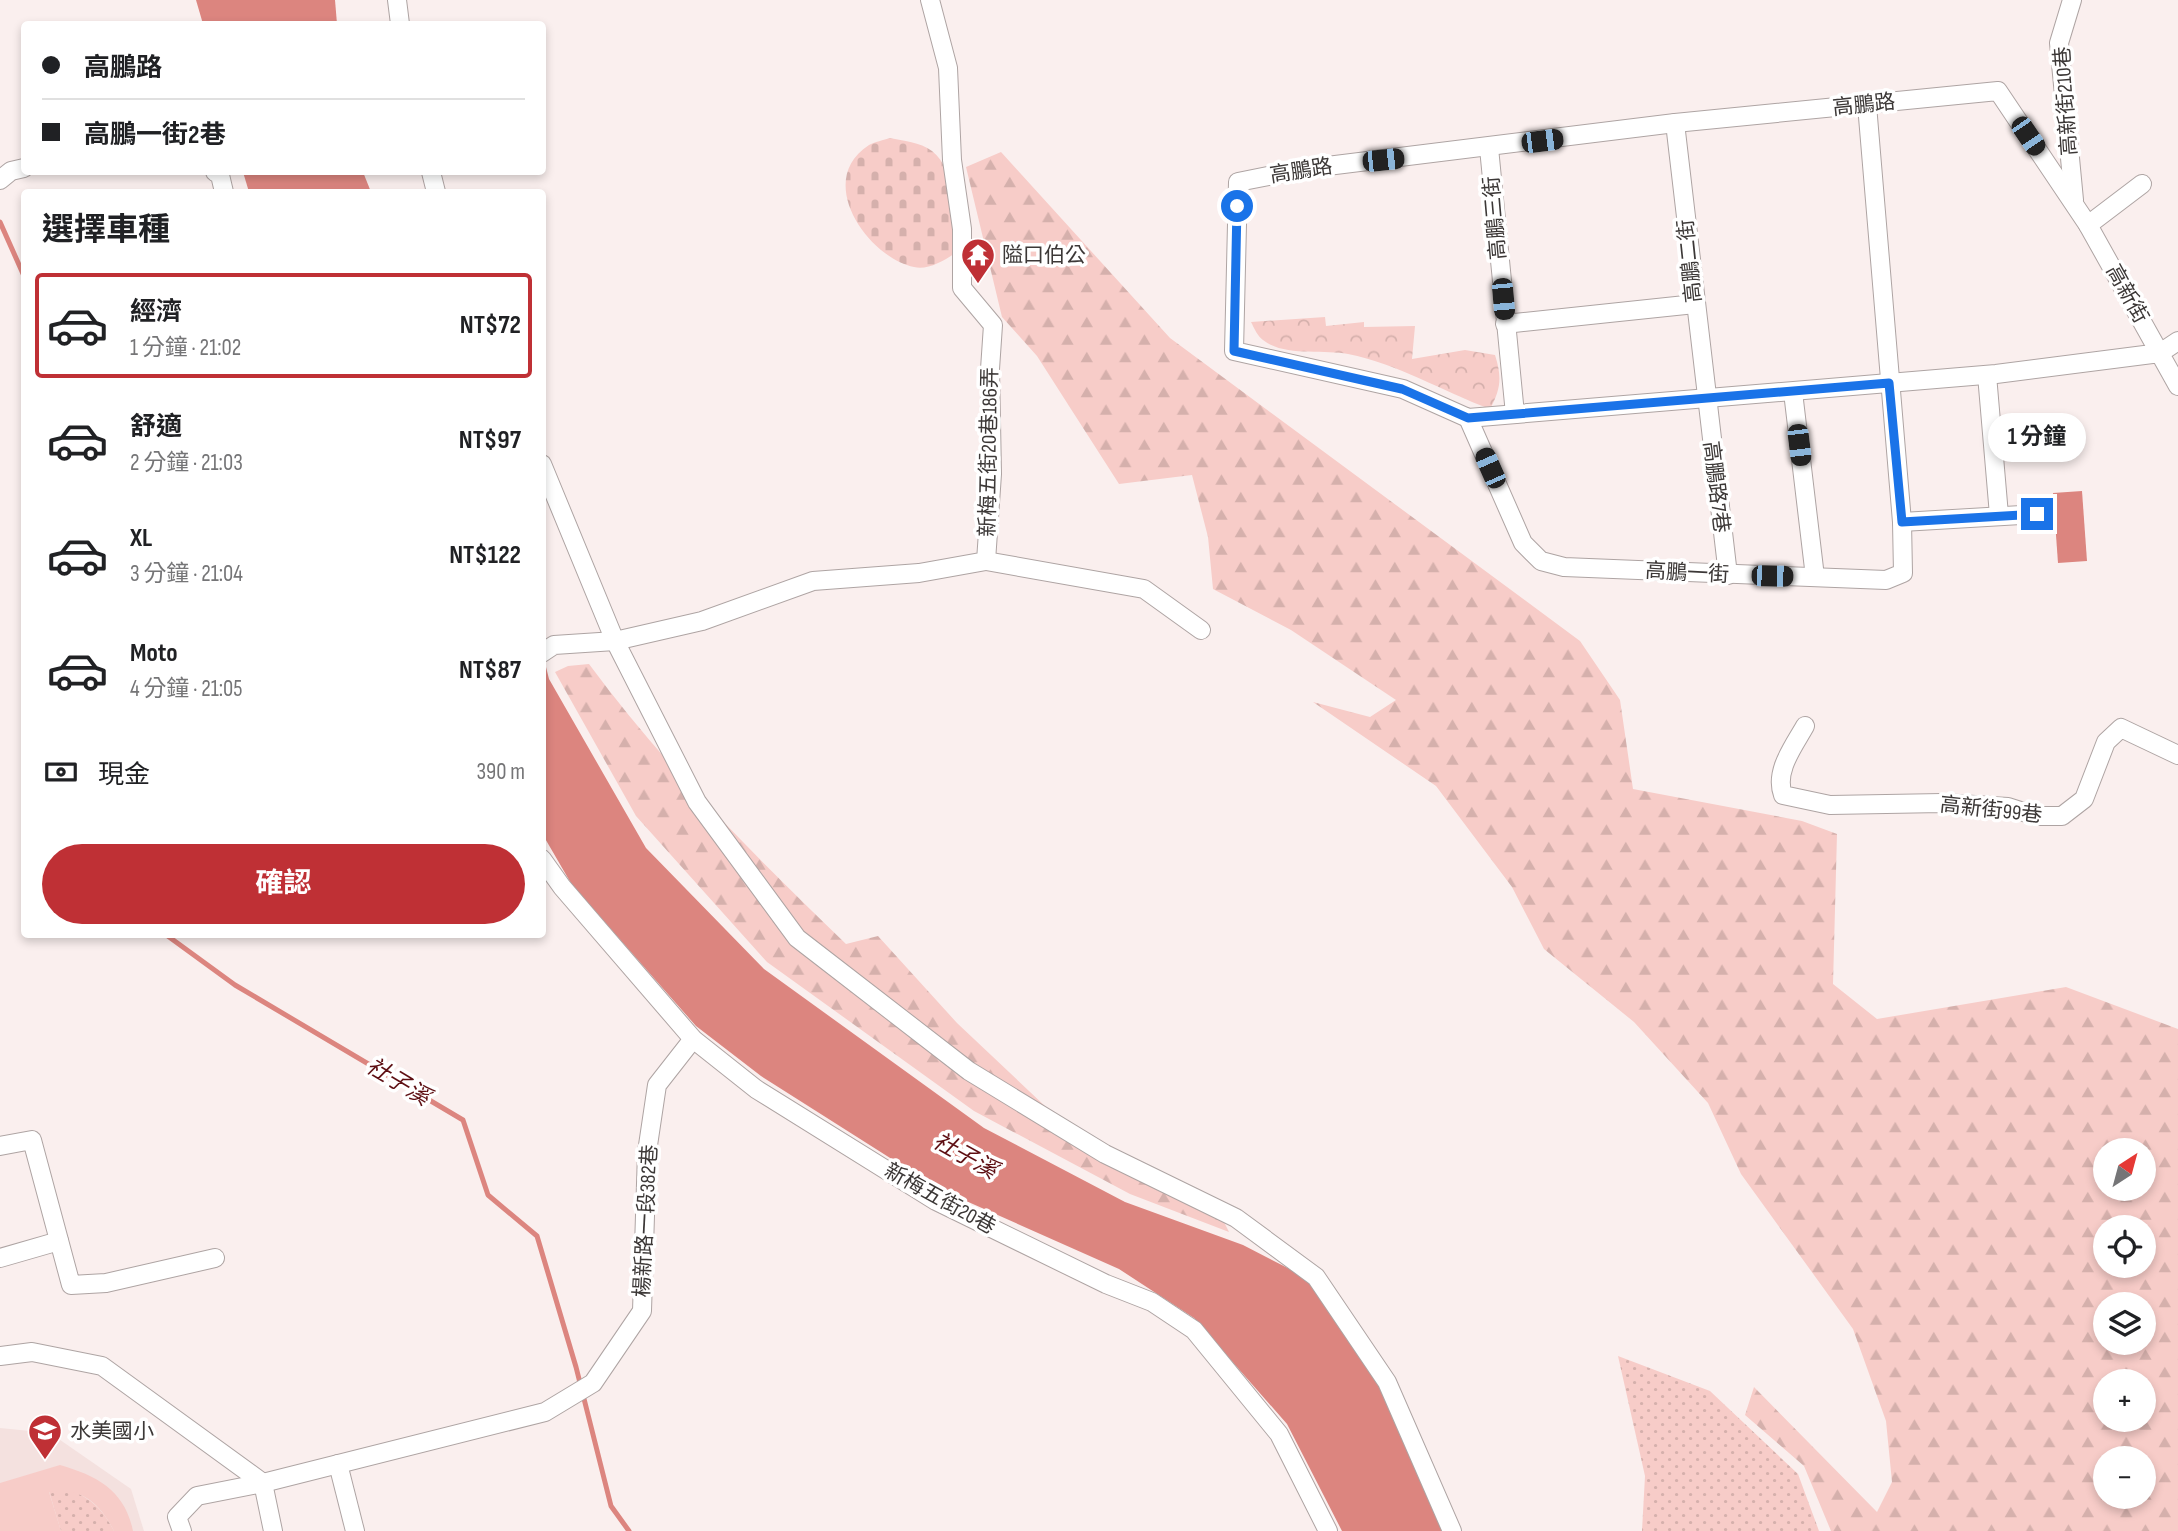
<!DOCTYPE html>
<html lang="zh-TW">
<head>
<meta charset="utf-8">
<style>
	:root { --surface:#fff; --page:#f6f6f6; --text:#202124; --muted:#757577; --line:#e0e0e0; --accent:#bf3035 }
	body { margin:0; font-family:"Sofia Sans Condensed","Noto Sans TC",sans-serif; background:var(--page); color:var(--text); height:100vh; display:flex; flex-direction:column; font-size:26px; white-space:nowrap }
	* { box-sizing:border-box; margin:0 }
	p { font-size:23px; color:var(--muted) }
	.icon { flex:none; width:38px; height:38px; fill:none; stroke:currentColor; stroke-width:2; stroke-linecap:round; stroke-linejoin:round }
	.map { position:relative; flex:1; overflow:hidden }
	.drawer { position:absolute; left:21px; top:189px; width:525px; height:749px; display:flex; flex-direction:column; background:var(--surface); border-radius:7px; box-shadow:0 4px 10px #0003 }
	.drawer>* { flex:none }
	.guide { position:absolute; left:21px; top:21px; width:525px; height:154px; border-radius:7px; box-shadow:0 4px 10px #0003; display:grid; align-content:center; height:154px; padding:0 21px; background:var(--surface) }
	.needle { width:46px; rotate:36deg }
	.tools { position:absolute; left:2093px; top:1138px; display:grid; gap:14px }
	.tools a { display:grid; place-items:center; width:63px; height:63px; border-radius:50%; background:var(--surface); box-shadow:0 4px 10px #0003; font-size:35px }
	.end { position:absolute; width:32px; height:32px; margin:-16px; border:9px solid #1a73e8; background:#fff; box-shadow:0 0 0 4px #fff }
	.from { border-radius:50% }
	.bubble { position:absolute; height:49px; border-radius:24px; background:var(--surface); box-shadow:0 4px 10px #0003; font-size:23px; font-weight:700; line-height:49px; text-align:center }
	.car { position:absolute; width:21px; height:42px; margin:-21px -10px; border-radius:9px; box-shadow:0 0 5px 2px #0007; background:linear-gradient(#222 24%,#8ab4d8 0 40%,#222 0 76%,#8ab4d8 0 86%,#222 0) }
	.guide b { display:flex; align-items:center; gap:24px; height:66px; font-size:26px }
	.guide b+b { border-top:2px solid var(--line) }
	.guide i { width:18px; height:18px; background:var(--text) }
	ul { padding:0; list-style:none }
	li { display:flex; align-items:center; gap:21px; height:105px; margin:0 14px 10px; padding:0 7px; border:4px solid transparent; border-radius:7px }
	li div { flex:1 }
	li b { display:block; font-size:26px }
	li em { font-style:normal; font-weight:700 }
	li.current { border-color:var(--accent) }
	li>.icon { width:63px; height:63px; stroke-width:1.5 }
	h2 { padding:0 21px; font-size:32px; line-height:84px }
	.pay { display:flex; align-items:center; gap:18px; height:77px; padding:0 21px; font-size:26px }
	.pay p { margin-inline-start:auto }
	.action { display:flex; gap:14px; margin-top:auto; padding:14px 21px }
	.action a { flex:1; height:80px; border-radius:42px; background:var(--accent); color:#fff; font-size:28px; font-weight:700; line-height:80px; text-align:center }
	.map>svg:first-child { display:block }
</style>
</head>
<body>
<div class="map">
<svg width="2178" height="1531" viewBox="0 0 2178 1531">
	<defs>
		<pattern id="grass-dots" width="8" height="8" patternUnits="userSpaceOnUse" patternTransform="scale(1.75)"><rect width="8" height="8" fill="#f7ccc8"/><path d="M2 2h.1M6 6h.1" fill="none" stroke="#d5b0ac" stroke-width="1.8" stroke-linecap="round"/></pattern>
		<pattern id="forest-firs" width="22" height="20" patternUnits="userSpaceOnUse" patternTransform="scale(1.75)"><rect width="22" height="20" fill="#f7ccc8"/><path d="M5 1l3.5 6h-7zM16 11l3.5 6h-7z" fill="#d5b0ac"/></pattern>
		<pattern id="cemetery-stones" width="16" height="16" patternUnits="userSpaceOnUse" patternTransform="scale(1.75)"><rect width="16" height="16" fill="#f7ccc8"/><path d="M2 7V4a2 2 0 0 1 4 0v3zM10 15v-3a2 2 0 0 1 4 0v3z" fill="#d5b0ac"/></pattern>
		<pattern id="park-crowns" width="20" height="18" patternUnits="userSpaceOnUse" patternTransform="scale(1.75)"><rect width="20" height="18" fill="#f7ccc8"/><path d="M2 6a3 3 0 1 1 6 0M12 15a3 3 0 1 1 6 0" fill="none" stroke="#d5b0ac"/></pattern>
	</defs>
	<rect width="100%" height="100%" fill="#faefee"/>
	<path fill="#f4e1df" d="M0,1428L50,1433L131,1489L144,1531H0Z"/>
	<g fill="url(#grass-dots)">
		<path d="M1618,1356L1710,1391L1798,1474L1819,1531H1642L1645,1476Z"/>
		<path d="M70,1490C92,1499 103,1510 114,1531H61L49,1491Z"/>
	</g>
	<g fill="url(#forest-firs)" fill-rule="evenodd">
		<path d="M1001,152L1170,338L1580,641L1620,700L1633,789L1802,821L1837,834L1833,984L1877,1019L2066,987L2178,1029V1531H1831L1804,1466L1745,1415L1754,1387L1877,1512L1892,1482L1886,1421L1853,1329L1741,1174L1708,1103L1634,1022L1544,949L1512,887L1436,786L1313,702L1370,717L1396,700L1291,630L1213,589L1208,537L1192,475L1119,484L1037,356L1002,317L966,167ZM2105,1150H2144V1188H2105ZM2105,1227H2144V1265H2105ZM2105,1304H2144V1342H2105ZM2105,1381H2144V1419H2105ZM2105,1458H2144V1496H2105Z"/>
		<path d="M589,664C665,767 755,856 846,944L878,936L957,1023L1100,1158L1221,1216L1229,1232L1130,1194L974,1111L767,962L636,816L555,672L568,666Z"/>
	</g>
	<path fill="url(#cemetery-stones)" d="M890,138C903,141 920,142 932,151C957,170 954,222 958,251C947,259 928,271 914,267C867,257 814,180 869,145C874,142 884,140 890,138Z"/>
	<path fill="url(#park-crowns)" d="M1325,317L1326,326L1364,322V327L1415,326L1412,359L1465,350L1495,355C1502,377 1501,389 1490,409C1442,391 1398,364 1348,354C1323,349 1284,357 1263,340C1258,337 1254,328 1251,322Z"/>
	<path fill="#f7ccc8" d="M60,1465C98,1476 125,1491 133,1531H114C100,1503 81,1487 49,1492L61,1531H0V1483Z"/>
	<g fill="#dc857f">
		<path d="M196,0H335L337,24H203Z"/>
		<path d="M243,172H363L371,192H249Z"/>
		<path d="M2082,491L2087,561L2058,563L2053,493Z"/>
		<path d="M542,651L549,679L646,848L764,969L984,1128L1125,1202L1243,1245L1313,1281L1384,1388L1445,1531H1342L1287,1424L1194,1318L1119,1269L939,1189L761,1076L696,1026L572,885L543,835Z"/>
	</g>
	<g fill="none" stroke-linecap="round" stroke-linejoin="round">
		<g stroke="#dc857f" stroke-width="5">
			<path d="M0,222L24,276"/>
			<path d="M165,934L235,985L463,1120L488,1195L537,1236L576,1367L611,1506L629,1531"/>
		</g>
		<g stroke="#aea4a3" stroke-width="20">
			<g id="minor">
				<path d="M397,0L400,24"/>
				<path d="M2072,0L2059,43L2074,200"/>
				<path d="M1675,123L1728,575"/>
				<path d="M1489,148L1515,414"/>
				<path d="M215,172L220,175L224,192"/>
				<path d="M431,172L436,192"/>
				<path d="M0,180L11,171L24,168"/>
				<path d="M2088,225L2142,184"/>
				<path d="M1505,324L1695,304"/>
				<path d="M2178,341L2160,353L1996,374L1468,418L1403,389L1234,351L1238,182L1303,169L1675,123L1998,91L2088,225L2178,386"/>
				<path d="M1987,375L1999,515"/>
				<path d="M1793,392L1815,577"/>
				<path d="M1468,418L1523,543L1541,561L1564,567L1886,580L1903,573L1902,522L1867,105"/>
				<path d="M542,464L615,641L697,802L797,938L969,1071L1105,1154L1236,1218L1316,1277L1387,1382L1452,1531"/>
				<path d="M1902,522L2037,514"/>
				<path d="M986,561L1144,589L1201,630"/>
				<path d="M542,653L554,645L615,641L702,621L813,581L919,573L986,561L992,474L990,369L993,325L962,288V229L952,160L948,68L930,0"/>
				<path d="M1805,726C1794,746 1774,771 1783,795L1830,805L1942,803L2008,807L2036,816H2062L2084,799L2106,742L2121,728L2178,755"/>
				<path d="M542,859L562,887L693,1039L756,1089L936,1201L1106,1284L1152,1302L1194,1330L1279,1434L1328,1531"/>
				<path d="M0,1146L32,1140L71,1285L106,1283L215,1258"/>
				<path d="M0,1258L59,1241"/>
				<path d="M0,1356L32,1352L102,1366L263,1483L273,1531"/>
				<path d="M338,1464L355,1531"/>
				<path d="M182,1531L177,1517L197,1496L263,1483L545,1412L593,1383L642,1311L647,1152L657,1085L693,1039"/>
			</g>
		</g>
		<use href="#minor" stroke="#fff" stroke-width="18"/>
	</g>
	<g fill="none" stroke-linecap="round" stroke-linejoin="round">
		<path stroke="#1a73e8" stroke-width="9" d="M1237,206L1234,351L1402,389L1468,418L1889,383L1902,522L2037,514"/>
	</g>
	<defs>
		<g id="temple-pin" transform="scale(1.75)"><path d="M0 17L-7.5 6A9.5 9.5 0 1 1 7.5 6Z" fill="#bf3035" stroke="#fff"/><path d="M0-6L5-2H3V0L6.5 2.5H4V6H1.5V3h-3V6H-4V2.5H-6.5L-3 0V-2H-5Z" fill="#fff"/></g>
		<g id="school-pin" transform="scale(1.75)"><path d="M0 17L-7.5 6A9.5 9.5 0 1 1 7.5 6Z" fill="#bf3035" stroke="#fff"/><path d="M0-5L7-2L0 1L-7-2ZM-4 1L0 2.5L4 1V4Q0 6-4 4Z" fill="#fff"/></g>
	</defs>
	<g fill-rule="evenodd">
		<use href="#temple-pin" x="978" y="255"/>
		<use href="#school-pin" x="45" y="1431"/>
	</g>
	<g text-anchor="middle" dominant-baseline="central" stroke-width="7" stroke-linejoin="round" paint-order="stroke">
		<g font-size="21" fill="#3c3837" stroke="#fff">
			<text transform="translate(2066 101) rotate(-94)">高新街210巷</text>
			<text transform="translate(1864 105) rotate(-6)">高鵬路</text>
			<text transform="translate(1301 171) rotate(-9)">高鵬路</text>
			<text transform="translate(1495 218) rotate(-95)">高鵬三街</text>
			<text transform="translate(1690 261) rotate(-96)">高鵬二街</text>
			<text transform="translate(2127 294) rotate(61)">高新街</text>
			<text transform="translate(989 452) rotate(-89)">新梅五街20巷186弄</text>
			<text transform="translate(1716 487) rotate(83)">高鵬路7巷</text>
			<text transform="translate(1687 573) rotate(3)">高鵬一街</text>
			<text transform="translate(1991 810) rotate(6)">高新街99巷</text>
			<text transform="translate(940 1199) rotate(29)">新梅五街20巷</text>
			<text transform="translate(646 1221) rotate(-87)">楊新路一段382巷</text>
		</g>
		<g font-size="21" fill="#3c3837" stroke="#fff" text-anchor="start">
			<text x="1002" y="255">隘口伯公</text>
			<text x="70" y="1431">水美國小</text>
		</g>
		<g font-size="23" font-style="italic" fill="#5e0f13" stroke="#fff">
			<text transform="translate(398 1082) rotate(31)">社子溪</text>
			<text transform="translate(965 1156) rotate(29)">社子溪</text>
		</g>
	</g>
</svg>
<div class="tools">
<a><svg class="needle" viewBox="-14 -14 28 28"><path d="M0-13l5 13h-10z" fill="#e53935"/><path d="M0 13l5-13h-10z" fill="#757577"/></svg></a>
<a><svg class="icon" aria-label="locate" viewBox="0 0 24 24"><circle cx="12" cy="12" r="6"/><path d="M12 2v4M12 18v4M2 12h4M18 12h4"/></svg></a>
<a><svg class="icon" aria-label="layers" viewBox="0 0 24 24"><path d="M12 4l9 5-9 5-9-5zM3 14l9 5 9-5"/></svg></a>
<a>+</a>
<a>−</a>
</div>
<i class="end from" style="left:1237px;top:206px"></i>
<i class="end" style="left:2037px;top:514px"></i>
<div class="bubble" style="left:1988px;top:413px;width:98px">1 分鐘</div>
<i class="car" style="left:2028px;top:136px;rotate:146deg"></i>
<i class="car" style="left:1542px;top:141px;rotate:83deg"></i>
<i class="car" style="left:1383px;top:160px;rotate:84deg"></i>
<i class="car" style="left:1503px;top:299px;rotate:175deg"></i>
<i class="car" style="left:1799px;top:445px;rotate:173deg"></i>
<i class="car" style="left:1490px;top:468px;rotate:336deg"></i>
<i class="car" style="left:1772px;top:576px;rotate:91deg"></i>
<div class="guide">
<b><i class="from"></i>高鵬路</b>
<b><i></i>高鵬一街2巷</b>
</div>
<section class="drawer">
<h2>選擇車種</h2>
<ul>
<li class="current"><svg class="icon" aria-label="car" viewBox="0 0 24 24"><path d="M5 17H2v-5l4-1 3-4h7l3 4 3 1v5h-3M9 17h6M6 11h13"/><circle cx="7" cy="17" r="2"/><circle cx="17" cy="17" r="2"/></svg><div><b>經濟</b><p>1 分鐘 · 21:02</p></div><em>NT$72</em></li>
<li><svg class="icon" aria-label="car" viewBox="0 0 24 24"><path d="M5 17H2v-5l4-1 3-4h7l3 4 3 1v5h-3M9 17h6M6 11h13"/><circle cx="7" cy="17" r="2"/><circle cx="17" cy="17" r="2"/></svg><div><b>舒適</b><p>2 分鐘 · 21:03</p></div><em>NT$97</em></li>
<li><svg class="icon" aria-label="car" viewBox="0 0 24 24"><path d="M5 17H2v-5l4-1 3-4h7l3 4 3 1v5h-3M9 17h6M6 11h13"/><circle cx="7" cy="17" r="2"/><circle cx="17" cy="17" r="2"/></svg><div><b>XL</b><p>3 分鐘 · 21:04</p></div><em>NT$122</em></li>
<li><svg class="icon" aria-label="car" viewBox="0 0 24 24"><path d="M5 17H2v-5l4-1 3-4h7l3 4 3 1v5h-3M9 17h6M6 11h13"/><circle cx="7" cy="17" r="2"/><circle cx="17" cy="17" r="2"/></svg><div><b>Moto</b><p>4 分鐘 · 21:05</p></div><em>NT$87</em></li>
</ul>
<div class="pay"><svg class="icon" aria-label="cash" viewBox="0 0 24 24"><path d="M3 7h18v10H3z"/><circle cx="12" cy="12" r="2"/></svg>現金<p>390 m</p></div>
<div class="action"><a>確認</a></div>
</section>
</div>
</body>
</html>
